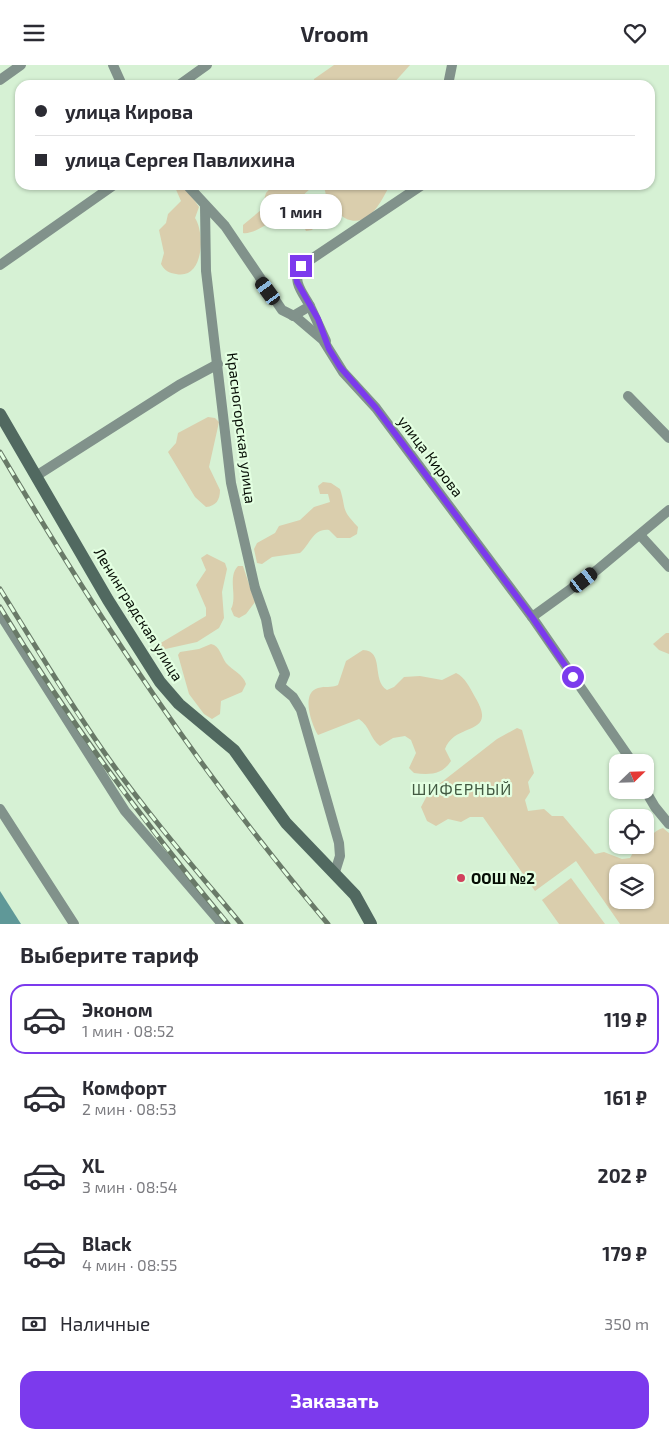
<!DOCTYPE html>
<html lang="ru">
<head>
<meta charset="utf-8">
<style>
	:root { --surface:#fff; --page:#f2f2f3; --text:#2b2b33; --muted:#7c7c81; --line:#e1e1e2; --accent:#7c3aed }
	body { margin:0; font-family:"Exo 2",sans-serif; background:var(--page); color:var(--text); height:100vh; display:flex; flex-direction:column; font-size:19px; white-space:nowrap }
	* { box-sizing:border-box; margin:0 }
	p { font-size:16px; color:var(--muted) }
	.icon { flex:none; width:28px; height:28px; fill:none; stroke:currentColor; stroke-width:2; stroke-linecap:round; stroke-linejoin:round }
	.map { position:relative; height:859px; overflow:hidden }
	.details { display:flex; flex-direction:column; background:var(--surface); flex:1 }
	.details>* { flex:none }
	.top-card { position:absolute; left:15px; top:15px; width:640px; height:110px; border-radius:15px; box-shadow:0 1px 4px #0004; display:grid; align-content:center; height:110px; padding:0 20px; background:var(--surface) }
	.needle { width:32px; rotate:67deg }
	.tools { position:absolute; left:609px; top:689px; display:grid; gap:10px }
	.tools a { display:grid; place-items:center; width:45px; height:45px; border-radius:10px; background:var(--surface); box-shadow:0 1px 4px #0004; font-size:25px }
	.end { position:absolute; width:22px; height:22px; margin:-11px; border:6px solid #7c3aed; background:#fff; box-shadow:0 0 0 2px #fff }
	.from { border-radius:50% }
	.bubble { position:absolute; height:35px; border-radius:15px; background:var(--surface); box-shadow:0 1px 4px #0004; font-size:16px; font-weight:700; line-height:35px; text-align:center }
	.car { position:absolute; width:15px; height:30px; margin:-15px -8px; border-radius:6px; box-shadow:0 0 4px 1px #0007; background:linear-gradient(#222 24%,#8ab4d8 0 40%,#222 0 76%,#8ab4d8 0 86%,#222 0) }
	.top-card b { display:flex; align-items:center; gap:18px; height:48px; font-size:19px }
	.top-card b+b { border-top:1px solid var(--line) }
	.top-card i { width:12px; height:12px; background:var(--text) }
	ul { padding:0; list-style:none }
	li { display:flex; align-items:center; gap:15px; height:70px; margin:0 10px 8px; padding:0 10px; border:2px solid transparent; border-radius:15px }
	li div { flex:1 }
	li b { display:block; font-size:19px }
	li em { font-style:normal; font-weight:700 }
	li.selected { border-color:var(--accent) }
	li>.icon { width:45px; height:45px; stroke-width:1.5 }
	h2 { padding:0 20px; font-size:22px; line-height:60px }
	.pay { display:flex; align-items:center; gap:12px; height:55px; padding:0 20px; font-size:19px }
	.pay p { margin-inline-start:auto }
	.primary-button { display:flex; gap:10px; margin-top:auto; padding:10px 20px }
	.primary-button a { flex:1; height:58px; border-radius:15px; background:var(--accent); color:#fff; font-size:20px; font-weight:700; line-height:58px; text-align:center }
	header { display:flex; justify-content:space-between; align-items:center; height:65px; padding:0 20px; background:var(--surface); font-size:22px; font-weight:700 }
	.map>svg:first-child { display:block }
</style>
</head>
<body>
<header><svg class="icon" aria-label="menu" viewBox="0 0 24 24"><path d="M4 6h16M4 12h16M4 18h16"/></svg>Vroom<svg class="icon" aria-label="heart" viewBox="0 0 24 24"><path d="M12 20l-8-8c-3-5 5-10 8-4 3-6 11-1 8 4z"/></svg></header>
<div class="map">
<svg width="669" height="859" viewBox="0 0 669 859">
	<rect width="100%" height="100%" fill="#d6f1d4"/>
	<g fill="#dacead" fill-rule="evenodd">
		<path d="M334,0H410L392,20H313L314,14Z"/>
		<path d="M174,120H184L199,142L195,153C205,168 204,215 176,209C169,208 165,206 161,199L164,188L159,165L166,158L168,149L181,136Z"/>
		<path d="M273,120H390C382,134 371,161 350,155C344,154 340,149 336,146C322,149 321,155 312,165L306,166L302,158L303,152L321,138L326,130L324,122L318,120L311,123C298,135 260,171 243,168V160L261,145L266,128Z"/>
		<path d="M208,352L215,353L219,357L209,402L220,425C220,435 216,441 206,442L195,432L168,387L176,378L178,368Z"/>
		<path d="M323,417L331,418L340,424C347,446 340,443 358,462L357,469L350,473H337L329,465C313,463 310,480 300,488L272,492L262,499L257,498L254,484L257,478L275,468L279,461L300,455L314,442L330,437L328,429H320L318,421Z"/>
		<path d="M207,489L225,498L227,504L222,527L224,553L219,563L197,577L161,585L158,584L159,579L206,551V543L196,520L206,505L201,493Z"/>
		<path d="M238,501H243L255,537L246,549L239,553L234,551L231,544C238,532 227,512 238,501Z"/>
		<path d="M666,568H669V589L659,585L653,579Z"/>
		<path d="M211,579C220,581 221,591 226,598C233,606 243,609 246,619L242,627L221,636L220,649L212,654L204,649L189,629L178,590L180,587L199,584Z"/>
		<path d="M363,585C385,586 371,615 387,625L394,622L404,612L420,611L442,615L456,608C465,612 470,623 475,632C499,672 455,656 445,684L451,696C442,710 429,710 414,708L409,703L416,688L411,675L405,671L393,673L380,681C370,674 370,661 359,654L318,670C312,660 300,628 318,623C325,621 331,623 338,620L346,596Z"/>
		<path d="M517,663L522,665L534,708L528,717L530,727L525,735L528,746L544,744L552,751H563L595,789L604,787L622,794L630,793L635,784L644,781C649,773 653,766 663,763L669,768V859H620L576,796L535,826L483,752H470L461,757L448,754L436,761L427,756L421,742L429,727L497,674ZM618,808H645V835H618Z"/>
		<path d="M571,813L605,859H559L542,835Z"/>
	</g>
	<path fill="#5f9898" d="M0,826L21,859H0Z"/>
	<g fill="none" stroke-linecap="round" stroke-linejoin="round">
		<g stroke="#81928b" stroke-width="10">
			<path d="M113,0L122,20"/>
			<path d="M0,15L21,0"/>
			<path d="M179,20L207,0"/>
			<path d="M448,20L452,0"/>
			<path d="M187,120L225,161L282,245L296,252L323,275L343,307L376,343L532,552L633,698"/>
			<path d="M205,141L206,206L231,418L255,523L266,554L269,570L285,609L280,621L293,632L301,645L339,778L340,791L335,807"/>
			<path d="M0,200L114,120"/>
			<path d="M310,241L326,276"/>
			<path d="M293,251L310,241C303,228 291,216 301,201L422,120"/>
			<path d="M628,331L669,373"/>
			<path d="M36,411L179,320L218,299"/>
			<path d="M640,470L669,502"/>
			<path d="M0,549L125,746L222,859"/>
			<path d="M532,552L597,505L669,445"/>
			<path d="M645,725L655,742L669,759"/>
			<path d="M0,744L74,859"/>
		</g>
		<path stroke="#516960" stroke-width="12" d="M0,349L108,535L160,617L179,639L234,685L286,758L355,830L371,859"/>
		<g stroke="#697a68" stroke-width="5">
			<g id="rail">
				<path d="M0,387C98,553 203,712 328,859"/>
				<path d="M0,524C36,582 71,641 111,697C151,753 197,806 241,859"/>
				<path d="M0,542C69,656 143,757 228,859"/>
			</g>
		</g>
		<use href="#rail" stroke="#e3ffe1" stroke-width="3" stroke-dasharray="9" stroke-linecap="butt"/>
	</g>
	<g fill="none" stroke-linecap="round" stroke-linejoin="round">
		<path stroke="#7c3aed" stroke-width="6" d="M301,201L296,211L297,217L318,254L329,284L340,302L376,343L532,552L573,612"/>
	</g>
	<circle fill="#d1415d" stroke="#e3ffe1" stroke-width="2" cx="461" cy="813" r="5"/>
	<g text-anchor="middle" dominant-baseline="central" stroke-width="4.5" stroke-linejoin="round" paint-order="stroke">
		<g font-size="15" fill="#060e05" stroke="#e3ffe1">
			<text transform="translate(242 363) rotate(83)">Красногорская улица</text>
			<text transform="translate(431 391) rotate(53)">улица Кирова</text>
			<text transform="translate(139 549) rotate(58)">Ленинградская улица</text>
		</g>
		<g font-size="15" font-weight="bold" fill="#060e05" stroke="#e3ffe1" text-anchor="start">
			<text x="471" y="813">ООШ №2</text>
		</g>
		<g font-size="16" letter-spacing="1" fill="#435a42" stroke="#e3ffe1">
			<text x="462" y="723">ШИФЕРНЫЙ</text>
		</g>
	</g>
</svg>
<div class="tools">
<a><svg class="needle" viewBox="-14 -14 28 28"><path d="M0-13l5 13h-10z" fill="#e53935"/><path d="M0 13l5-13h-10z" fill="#7c7c81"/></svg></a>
<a><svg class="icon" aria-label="locate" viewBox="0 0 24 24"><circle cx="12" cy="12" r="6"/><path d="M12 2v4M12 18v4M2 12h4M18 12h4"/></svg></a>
<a><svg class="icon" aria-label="layers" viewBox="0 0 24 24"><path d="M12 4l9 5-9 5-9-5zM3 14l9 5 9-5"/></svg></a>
</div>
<i class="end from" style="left:573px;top:612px"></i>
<i class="end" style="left:301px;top:201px"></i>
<div class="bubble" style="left:260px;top:129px;width:82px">1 мин</div>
<i class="car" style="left:268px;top:226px;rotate:324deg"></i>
<i class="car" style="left:584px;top:515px;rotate:52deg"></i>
<div class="top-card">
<b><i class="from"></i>улица Кирова</b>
<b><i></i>улица Сергея Павлихина</b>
</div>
</div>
<section class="details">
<h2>Выберите тариф</h2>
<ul>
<li class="selected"><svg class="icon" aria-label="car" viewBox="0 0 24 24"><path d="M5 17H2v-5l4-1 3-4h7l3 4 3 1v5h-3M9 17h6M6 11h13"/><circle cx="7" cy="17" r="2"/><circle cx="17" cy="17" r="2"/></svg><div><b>Эконом</b><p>1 мин · 08:52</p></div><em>119 ₽</em></li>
<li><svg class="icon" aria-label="car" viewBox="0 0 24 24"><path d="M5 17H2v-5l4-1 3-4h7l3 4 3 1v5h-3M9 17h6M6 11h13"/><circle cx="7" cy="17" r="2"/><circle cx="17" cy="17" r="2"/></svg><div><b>Комфорт</b><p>2 мин · 08:53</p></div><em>161 ₽</em></li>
<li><svg class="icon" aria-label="car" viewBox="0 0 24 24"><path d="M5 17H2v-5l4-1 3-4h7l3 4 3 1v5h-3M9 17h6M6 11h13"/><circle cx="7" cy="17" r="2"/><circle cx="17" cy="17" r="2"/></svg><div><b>XL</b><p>3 мин · 08:54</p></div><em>202 ₽</em></li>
<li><svg class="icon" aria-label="car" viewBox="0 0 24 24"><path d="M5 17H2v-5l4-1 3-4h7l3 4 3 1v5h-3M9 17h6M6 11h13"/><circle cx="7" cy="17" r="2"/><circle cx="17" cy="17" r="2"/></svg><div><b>Black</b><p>4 мин · 08:55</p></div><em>179 ₽</em></li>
</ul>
<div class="pay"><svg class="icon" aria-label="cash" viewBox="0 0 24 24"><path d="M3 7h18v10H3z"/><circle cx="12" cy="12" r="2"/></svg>Наличные<p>350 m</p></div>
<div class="primary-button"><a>Заказать</a></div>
</section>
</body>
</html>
